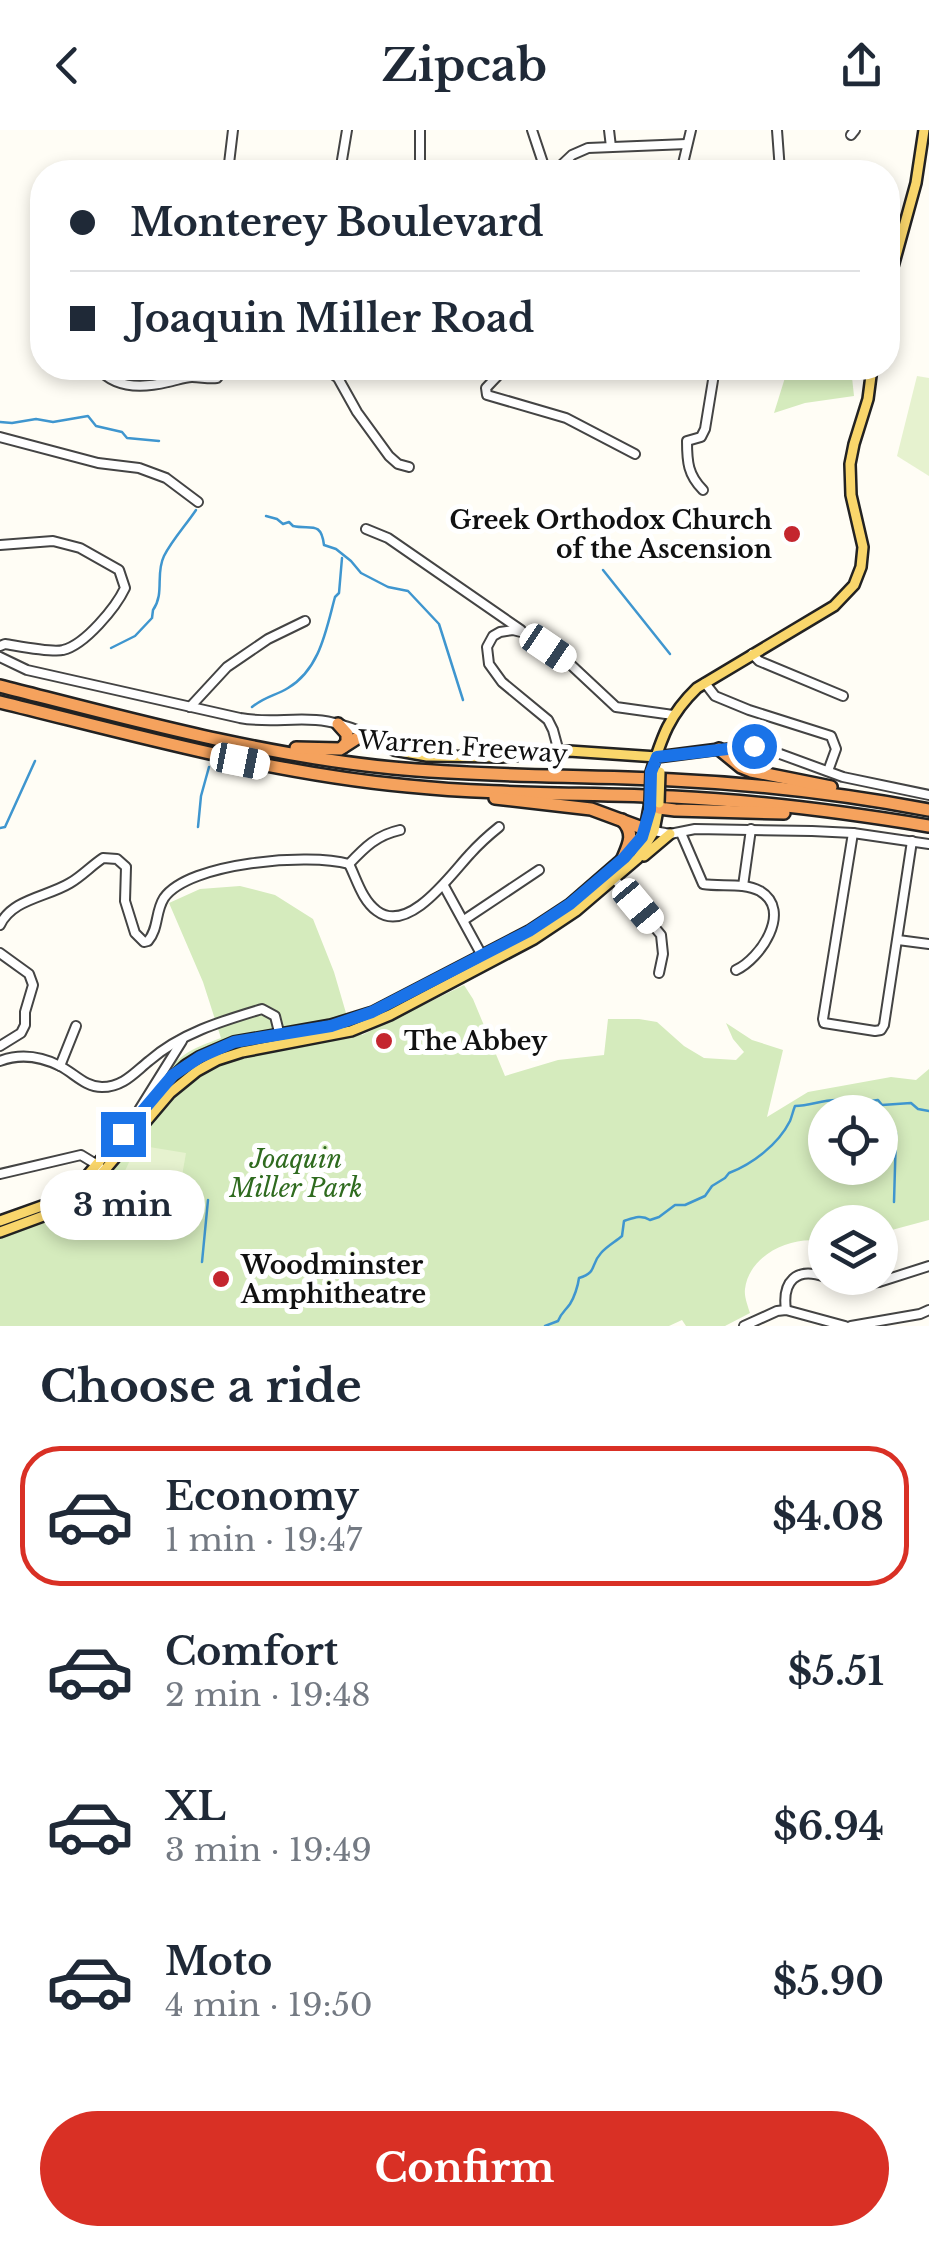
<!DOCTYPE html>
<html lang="en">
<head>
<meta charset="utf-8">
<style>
	:root { --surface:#fff; --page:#f6f6f7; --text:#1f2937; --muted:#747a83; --line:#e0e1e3; --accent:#d93025 }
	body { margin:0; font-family:"Libre Baskerville",serif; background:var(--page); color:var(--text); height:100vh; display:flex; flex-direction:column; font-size:38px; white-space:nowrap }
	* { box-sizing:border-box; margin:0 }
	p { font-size:32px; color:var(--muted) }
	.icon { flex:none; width:55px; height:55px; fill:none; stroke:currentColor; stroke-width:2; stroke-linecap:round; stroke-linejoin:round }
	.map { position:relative; height:1196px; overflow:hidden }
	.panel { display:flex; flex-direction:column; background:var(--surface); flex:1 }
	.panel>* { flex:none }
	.top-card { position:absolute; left:30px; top:30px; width:870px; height:220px; border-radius:40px; box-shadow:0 5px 15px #0003; display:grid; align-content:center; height:220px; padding:0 40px; background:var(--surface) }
	.buttons { position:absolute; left:808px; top:965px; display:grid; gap:20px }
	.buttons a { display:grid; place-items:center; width:90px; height:90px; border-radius:50%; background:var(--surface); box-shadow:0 5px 15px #0003; font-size:50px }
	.end { position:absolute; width:45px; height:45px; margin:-22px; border:12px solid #1a73e8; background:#fff; box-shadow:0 0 0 5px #fff }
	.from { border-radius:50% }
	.bubble { position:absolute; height:70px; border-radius:35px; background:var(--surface); box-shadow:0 5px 15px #0003; font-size:32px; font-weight:700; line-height:70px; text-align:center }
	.car { position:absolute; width:30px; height:60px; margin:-30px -15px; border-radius:12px; box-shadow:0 0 8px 2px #0007; background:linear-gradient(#fff 24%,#345 0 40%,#fff 0 76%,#345 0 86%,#fff 0) }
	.top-card b { display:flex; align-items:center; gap:35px; height:95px; font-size:38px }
	.top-card b+b { border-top:2px solid var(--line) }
	.top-card i { width:25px; height:25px; background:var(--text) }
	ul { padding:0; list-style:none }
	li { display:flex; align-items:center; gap:30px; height:140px; margin:0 20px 15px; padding:0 20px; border:5px solid transparent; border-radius:40px }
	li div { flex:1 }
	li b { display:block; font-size:38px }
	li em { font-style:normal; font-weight:700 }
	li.active { border-color:var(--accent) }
	li>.icon { width:90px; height:90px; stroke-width:1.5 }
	h2 { padding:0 40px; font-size:45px; line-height:120px }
	.primary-button { display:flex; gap:20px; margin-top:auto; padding:20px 40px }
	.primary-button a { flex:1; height:115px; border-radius:60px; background:var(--accent); color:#fff; font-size:40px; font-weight:700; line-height:115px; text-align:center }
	header { display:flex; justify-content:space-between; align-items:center; height:130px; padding:0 40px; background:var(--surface); font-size:45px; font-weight:700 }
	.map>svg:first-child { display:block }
</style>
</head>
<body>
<header><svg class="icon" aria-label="back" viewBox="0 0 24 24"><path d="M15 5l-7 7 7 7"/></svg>Zipcab<svg class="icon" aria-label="share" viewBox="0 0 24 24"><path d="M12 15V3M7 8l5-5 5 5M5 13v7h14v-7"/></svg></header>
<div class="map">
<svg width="929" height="1196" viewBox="0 0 929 1196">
	<rect width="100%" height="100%" fill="#fffdf5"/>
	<g fill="#d5ebbd" fill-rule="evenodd">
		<path d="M788,238H851L854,266L805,273L774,283Z"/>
		<path d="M240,756L275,765L313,789L334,842L346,883L362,905L464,855L473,869L505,946L558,930L604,925L608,889H639L657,892L684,916L704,928L736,930L744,922L733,909L726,893L752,910L783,920L767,987L808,962L891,947L916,950L929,939V1090L888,1101L890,1110L880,1113V1092H825V1112C794,1104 749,1124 745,1159C744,1167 748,1176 750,1183L725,1196H686L682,1190L669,1196H0V1087C65,1068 86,1045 125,991L124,1001C141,975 158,944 184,925C195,917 208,913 221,908L203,852L169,773L200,759ZM825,982H880V1038H825Z"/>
	</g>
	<g fill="#e6f2cf">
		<path d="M917,246L929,248V346L897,326Z"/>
		<path d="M137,1015L186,1023L182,1046L137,1064L124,1061V1043Z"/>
	</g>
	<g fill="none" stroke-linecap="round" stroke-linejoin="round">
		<g stroke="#3f96cf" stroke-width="2.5">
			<path d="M0,292L12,293L36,289L53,292L88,286L96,296L122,302L127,308L159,311"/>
			<path d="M266,386L277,389L283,394L289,392L293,396C310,400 321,390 324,415L336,419L351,431L361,443L388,457L408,461L439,494L463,570"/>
			<path d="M603,440L670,524"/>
			<path d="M111,518L135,506L152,488L153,480C165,463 155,444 164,426C172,410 186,395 196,380"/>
			<path d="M252,577C266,566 275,566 288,558C320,539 326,500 335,467L339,463L342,428"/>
			<path d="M198,697L201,666L209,637"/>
			<path d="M0,698L5,697L35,631"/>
			<path d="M889,989L896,1003L894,1072"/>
			<path d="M202,1132L208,1070"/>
			<path d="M545,1196L558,1191C561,1183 565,1181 570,1174C574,1168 578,1156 579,1148C598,1142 590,1135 601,1123C607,1116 615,1112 622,1106L624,1091C633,1088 641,1084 650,1090L659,1087L675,1075H685L705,1066L712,1056L725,1048L729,1043C752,1034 778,1015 790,991C792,986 793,981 795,976C810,976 821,970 836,970C853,970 861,973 878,970L882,975L911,973L918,979L929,981"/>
		</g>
		<g stroke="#444" stroke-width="12">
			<g id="minor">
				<path d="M420,0V42"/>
				<path d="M532,0L546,42"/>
				<path d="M609,0L611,17"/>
				<path d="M777,0L780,41"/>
				<path d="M851,5L855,0"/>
				<path d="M149,42L168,37L180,42"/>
				<path d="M228,42L233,0"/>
				<path d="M340,42L347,0"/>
				<path d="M554,42L572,25L588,18L687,14"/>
				<path d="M681,42L691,0"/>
				<path d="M98,238C115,259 143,258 168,252C175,251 184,247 192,247C201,247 208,249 217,248L224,238"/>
				<path d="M296,238L309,242L327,240L338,248L357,282L389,326L398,334L409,337"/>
				<path d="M505,238L486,258L487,265L566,288L635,324"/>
				<path d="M0,307L98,333L139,338L166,348L198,372"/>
				<path d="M703,360C688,345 687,332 687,311L701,307L705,299L715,238"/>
				<path d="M366,399L388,408L521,500"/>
				<path d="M0,415L53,411L80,418L119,440L125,458C116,477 85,515 63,520C52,523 18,516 5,514L0,516"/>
				<path d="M752,524L759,531L843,566"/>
				<path d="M0,527L27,540L240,588C266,593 290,588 316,590C333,591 349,597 365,603"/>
				<path d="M705,553L715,566L749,580L831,606L836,619L828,641"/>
				<path d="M190,577L227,537L268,509L305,491"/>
				<path d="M721,619L748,615L761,617L843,647L929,665"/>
				<path d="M559,622L553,600L548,590L502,552L489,534L487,517L493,506L500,502L513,500L525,503L570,534L616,577L673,585"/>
				<path d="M654,701L670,704L695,699L812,701L853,703L929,714"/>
				<path d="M681,703L703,754C721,757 743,752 760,761C793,781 760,829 736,840"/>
				<path d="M853,703L823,889L824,893L875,901L881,900L884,895L912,711"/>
				<path d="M349,734C357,750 362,770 377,781C409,805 452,743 470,724C479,714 489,705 499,697"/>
				<path d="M349,734C365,717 377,705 400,700"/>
				<path d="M608,741L661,805L663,824L659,843"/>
				<path d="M444,756L485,831"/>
				<path d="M743,756L751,699"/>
				<path d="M464,790L539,740"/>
				<path d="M0,795C12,769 47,767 70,753C82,746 91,736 103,728L117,729L126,737L125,771L135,803L144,812L148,811C159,798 155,782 164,768C189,732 309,723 349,734"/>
				<path d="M898,810L929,814"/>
				<path d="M0,823L29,844L33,855L25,882V895L21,903L0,916"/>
				<path d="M0,931C21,923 40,926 60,936C74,943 85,957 102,957C123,957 134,943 149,931C181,903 222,891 262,879L275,886L280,906"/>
				<path d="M60,936L76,896"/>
				<path d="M139,980L182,911"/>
				<path d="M0,1044L81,1025L99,1036"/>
				<path d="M828,1148L861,1154L879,1152L929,1136"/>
				<path d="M786,1180C782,1152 796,1136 825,1147"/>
				<path d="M744,1196L777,1181L786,1180L845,1196"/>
				<path d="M851,1196L920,1184L929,1180"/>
			</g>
		</g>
		<g stroke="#222" stroke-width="14">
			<g id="major">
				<path d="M888,155L916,53L924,0"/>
				<path d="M365,603L394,620L427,626L502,627L569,621L657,627L719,619"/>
				<path d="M651,642C662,607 669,585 697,558L834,476L854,455L861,437L863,417L851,365L850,334L854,314L868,269L872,238"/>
				<path d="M644,726L670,704"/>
				<path d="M0,1091L53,1072L81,1053L162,957L186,935L199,927L234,912L331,895L373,882L529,801L570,774L631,721L645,699L650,672"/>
				<path d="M0,1102L65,1078L87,1061L170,963L197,941L217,930L242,922L351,901L390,885L534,809L576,781L638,728L654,701L659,674"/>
			</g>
		</g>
		<g stroke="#222" stroke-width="16">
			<g id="highway">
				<path d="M0,556C130,589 259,625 393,638C486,647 580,645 673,650C759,654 844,664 929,680"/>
				<path d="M0,572C135,605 269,643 408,656C496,665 585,663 673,667C759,671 844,682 929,696"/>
				<path d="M338,594L347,604V612L343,617"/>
				<path d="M296,618L340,619L365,603"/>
				<path d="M719,619L741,637L751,641L831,657"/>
				<path d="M748,639L743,633C742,620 751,618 761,617"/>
				<path d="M495,668L591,679L645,699"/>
				<path d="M650,672L659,678L675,680L784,683"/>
				<path d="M622,690C635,703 629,714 623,728"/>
			</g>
		</g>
		<use href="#minor" stroke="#fff" stroke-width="8"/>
		<use href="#major" stroke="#f9d66b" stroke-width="9"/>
		<use href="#highway" stroke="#f5a25d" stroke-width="11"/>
		<g stroke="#222" stroke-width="14" stroke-linecap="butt">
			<g id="major-bridge">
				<path d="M650,672L651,642"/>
				<path d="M659,673L660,642"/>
			</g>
		</g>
		<use href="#major-bridge" stroke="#f9d66b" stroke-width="9"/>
	</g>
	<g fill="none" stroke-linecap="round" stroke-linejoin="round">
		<path stroke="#1a73e8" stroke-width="12" d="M123,1004L173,945L200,927L234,912L331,896L372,882L529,801L570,774L624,728L642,707L650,680L651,642L657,627L754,616"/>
	</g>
	<g fill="#c4262e" stroke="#fff" stroke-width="4">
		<circle cx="792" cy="404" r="10"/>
		<circle cx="384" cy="911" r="10"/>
		<circle cx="221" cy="1149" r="10"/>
	</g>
	<g text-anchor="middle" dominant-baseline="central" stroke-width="10" stroke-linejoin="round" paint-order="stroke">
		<g font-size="25" font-weight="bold" fill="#111" stroke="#fff" text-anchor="start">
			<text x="772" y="390" text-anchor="end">Greek Orthodox Church<tspan x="772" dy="29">of the Ascension</tspan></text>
			<text x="404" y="911">The Abbey</text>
			<text x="241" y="1135">Woodminster<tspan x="241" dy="29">Amphitheatre</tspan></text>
		</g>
		<g font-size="25" fill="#111" stroke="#fff">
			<text transform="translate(463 617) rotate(4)">Warren Freeway</text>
		</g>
		<g font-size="25" font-style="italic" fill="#2f6b1f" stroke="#fff">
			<text x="296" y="1029">Joaquin<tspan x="296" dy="29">Miller Park</tspan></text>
		</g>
	</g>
</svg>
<div class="buttons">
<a><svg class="icon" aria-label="locate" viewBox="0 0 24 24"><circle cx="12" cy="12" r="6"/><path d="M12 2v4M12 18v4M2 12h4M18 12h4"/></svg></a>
<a><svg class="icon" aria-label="layers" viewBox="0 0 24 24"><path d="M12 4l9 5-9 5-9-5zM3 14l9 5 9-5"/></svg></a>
</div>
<i class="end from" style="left:754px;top:616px"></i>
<i class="end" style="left:123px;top:1004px"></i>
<div class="bubble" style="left:40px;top:1040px;width:165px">3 min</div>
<i class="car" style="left:548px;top:518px;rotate:124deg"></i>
<i class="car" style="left:240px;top:631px;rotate:101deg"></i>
<i class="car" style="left:638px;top:776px;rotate:140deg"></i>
<div class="top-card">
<b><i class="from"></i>Monterey Boulevard</b>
<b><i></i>Joaquin Miller Road</b>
</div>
</div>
<section class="panel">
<h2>Choose a ride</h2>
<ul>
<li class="active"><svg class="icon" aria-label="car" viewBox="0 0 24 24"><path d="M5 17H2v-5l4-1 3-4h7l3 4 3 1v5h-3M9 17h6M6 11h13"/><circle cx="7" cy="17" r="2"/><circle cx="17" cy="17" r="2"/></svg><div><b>Economy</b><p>1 min · 19:47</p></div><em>$4.08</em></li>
<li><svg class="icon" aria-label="car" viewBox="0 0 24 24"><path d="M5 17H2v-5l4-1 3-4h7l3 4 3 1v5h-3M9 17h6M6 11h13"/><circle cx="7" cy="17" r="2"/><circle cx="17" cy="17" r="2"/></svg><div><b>Comfort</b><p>2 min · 19:48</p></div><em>$5.51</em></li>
<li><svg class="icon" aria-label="car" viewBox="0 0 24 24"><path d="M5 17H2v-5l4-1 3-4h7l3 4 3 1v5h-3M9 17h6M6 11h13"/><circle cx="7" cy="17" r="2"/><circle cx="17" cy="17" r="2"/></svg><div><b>XL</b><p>3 min · 19:49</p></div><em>$6.94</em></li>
<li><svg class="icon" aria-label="car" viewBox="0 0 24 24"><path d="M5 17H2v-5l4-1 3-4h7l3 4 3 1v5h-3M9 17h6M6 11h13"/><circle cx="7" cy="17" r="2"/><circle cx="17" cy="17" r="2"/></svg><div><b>Moto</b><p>4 min · 19:50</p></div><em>$5.90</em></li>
</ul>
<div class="primary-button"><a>Confirm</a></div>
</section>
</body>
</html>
